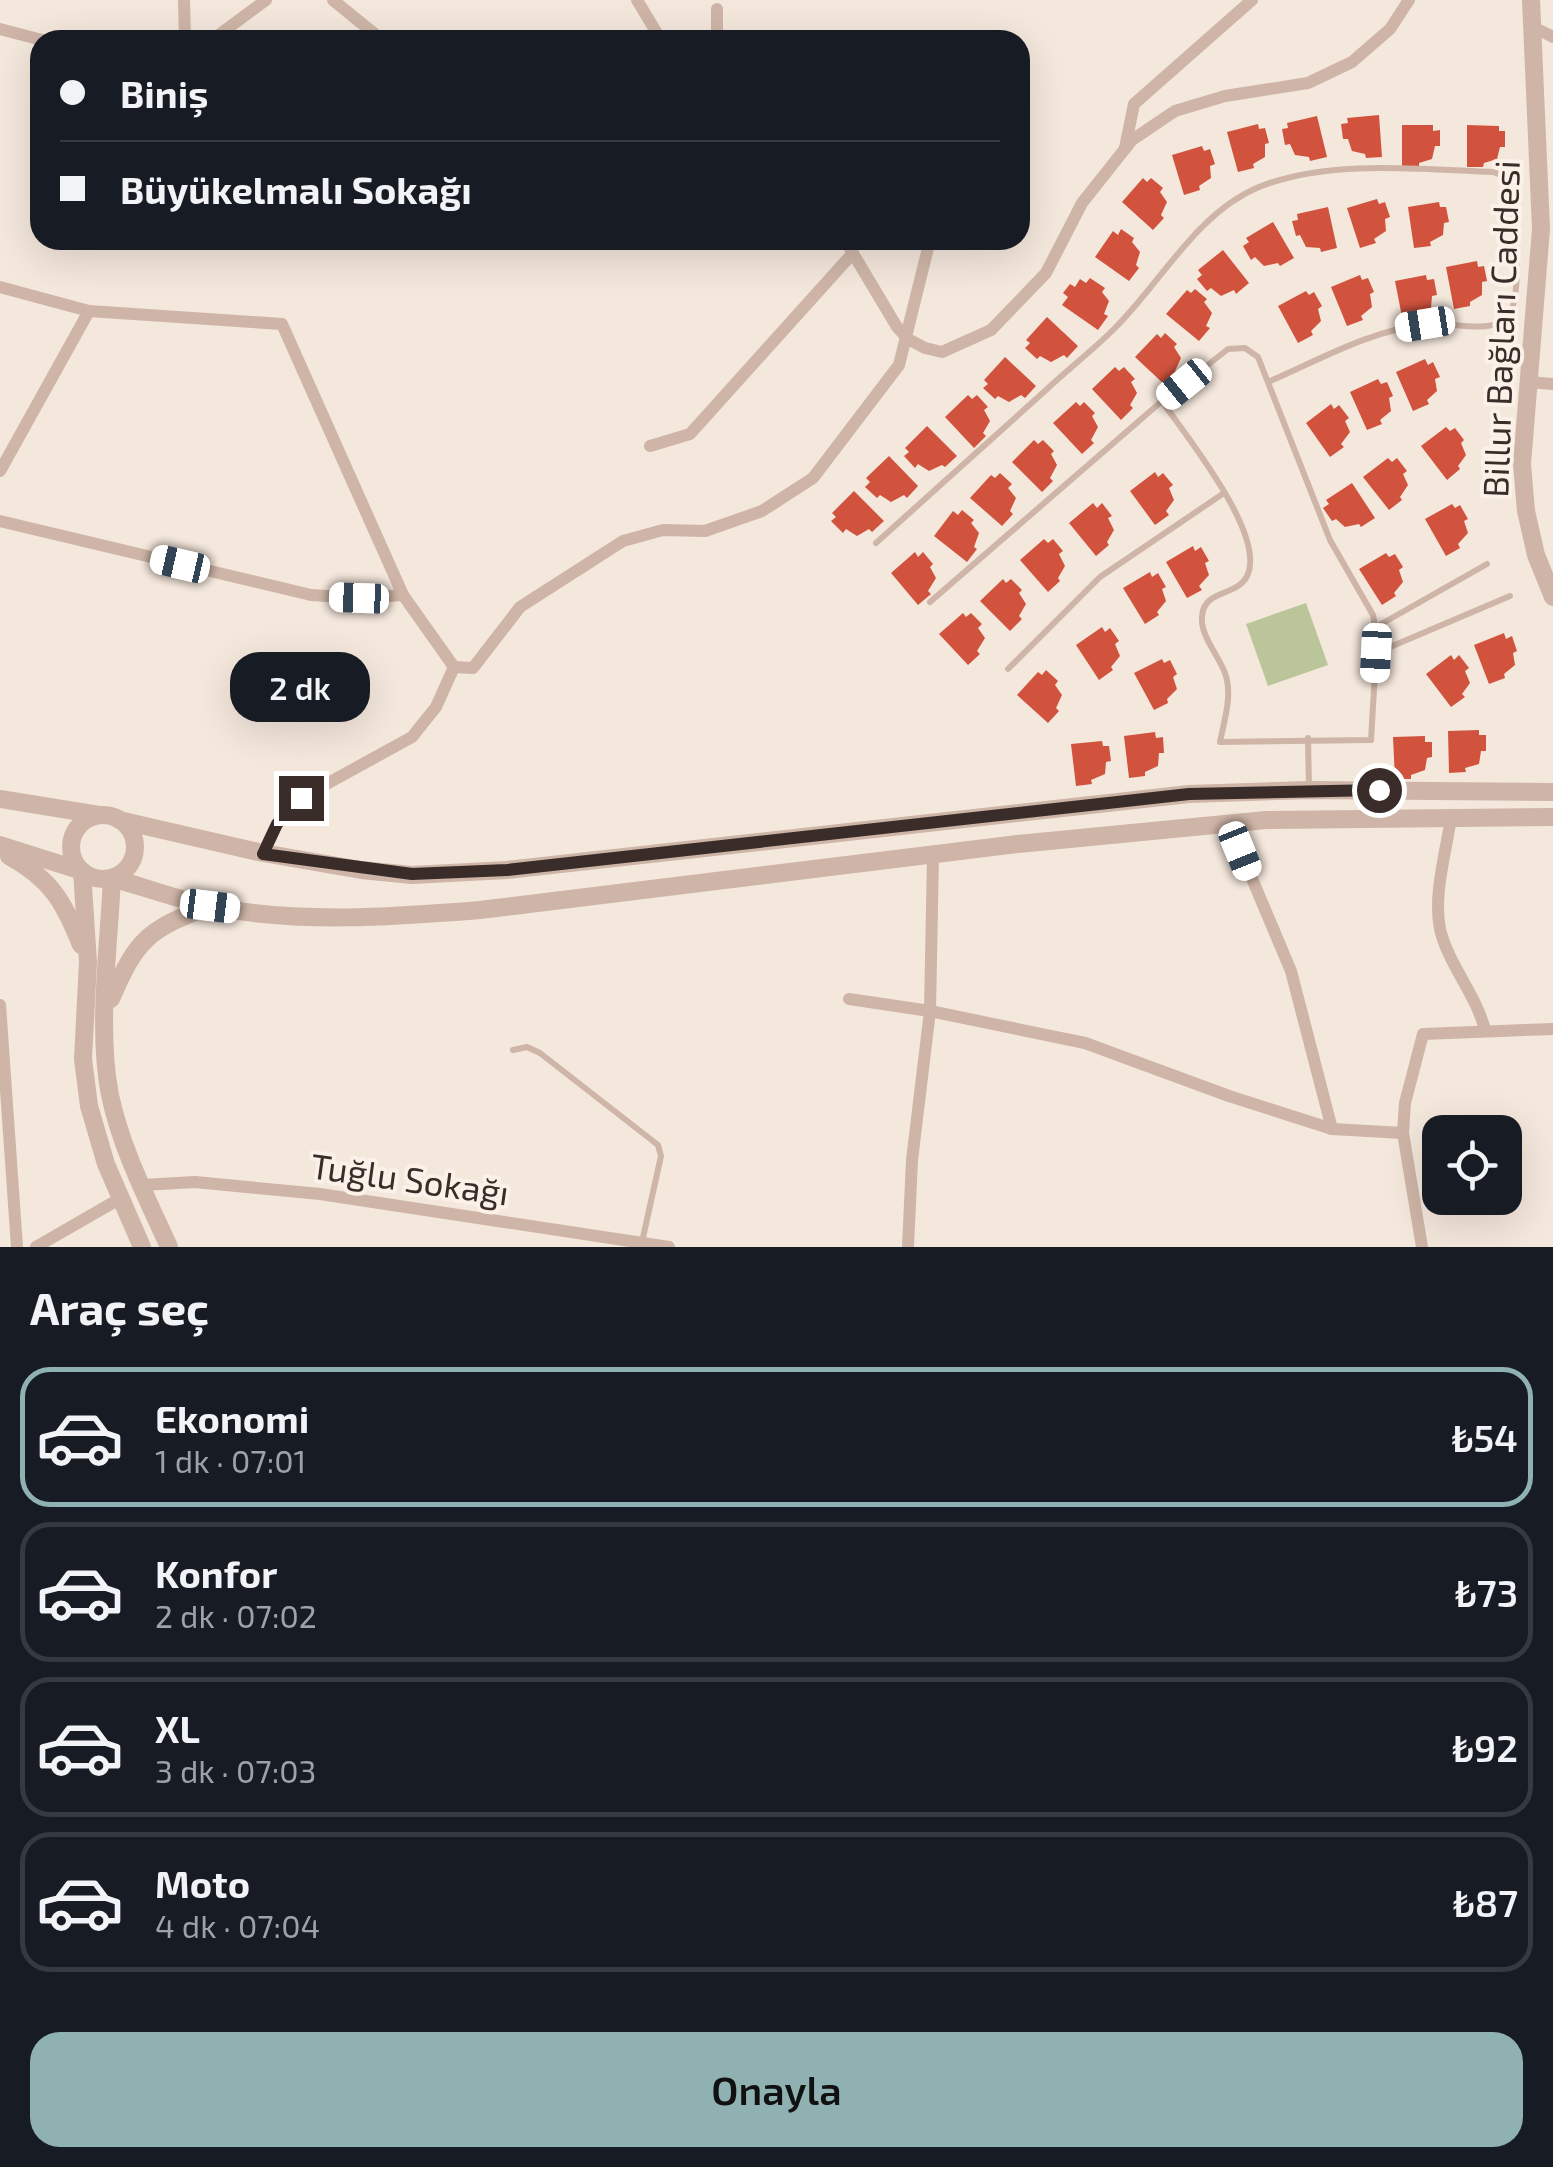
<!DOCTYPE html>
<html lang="tr">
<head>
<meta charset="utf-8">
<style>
	:root { --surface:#171b24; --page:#20242c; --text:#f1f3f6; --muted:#9ea1a6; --line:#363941; --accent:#90b1b1 }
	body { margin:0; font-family:"Exo 2",sans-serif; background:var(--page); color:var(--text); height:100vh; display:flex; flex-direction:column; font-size:38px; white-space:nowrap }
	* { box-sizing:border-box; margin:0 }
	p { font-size:32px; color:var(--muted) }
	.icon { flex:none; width:55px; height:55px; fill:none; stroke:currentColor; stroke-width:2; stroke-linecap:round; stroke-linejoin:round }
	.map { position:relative; height:1247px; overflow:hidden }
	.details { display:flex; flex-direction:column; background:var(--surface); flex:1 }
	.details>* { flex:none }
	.guide { position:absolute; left:30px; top:30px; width:1000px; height:220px; border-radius:30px; box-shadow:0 10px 40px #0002; display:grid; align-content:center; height:220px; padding:0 30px; background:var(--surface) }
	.controls { position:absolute; left:1422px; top:1115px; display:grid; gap:20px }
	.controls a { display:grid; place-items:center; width:100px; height:100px; border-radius:20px; background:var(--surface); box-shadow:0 10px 40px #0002; font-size:50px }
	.end { position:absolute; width:45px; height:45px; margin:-22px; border:12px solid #3a2c28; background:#fff; box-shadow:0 0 0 5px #fff }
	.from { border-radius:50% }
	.bubble { position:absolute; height:70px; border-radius:30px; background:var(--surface); box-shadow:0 10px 40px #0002; font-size:32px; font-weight:600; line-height:70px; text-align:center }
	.car { position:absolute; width:30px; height:60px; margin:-30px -15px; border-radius:12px; box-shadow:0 0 8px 2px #0007; background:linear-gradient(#fff 24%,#345 0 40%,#fff 0 76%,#345 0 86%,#fff 0) }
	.guide b { display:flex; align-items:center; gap:35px; height:95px; font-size:38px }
	.guide b+b { border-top:2px solid var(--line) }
	.guide i { width:25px; height:25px; background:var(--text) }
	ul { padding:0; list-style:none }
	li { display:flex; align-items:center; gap:30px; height:140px; margin:0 20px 15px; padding:0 10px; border:5px solid var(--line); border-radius:30px }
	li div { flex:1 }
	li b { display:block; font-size:38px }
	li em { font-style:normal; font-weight:600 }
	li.active { border-color:var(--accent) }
	li>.icon { width:90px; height:90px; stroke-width:1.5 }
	h2 { padding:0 30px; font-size:45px; line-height:120px }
	.action { display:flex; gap:20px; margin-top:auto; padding:20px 30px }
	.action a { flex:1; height:115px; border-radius:30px; background:var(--accent); color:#111; font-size:40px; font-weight:600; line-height:115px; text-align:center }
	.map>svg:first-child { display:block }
</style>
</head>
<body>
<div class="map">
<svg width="1553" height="1247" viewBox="0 0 1553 1247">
	<rect width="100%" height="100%" fill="#f4e7dc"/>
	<path fill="#bbc59a" d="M1306,603L1328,665L1268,686L1246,624Z"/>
	<g fill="#d1533d">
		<path d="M1379,115L1382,157L1366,158L1365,154L1352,151L1348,139H1343L1341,124L1348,123L1347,118Z"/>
		<path d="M1317,116L1327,157L1310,161L1309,157L1295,155L1290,144L1285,145L1282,129L1288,128L1287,123Z"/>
		<path d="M1258,124L1259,129L1265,128L1269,143L1265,144V157L1253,164L1254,168L1238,172L1227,132Z"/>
		<path d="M1402,125H1433V131L1440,130V146H1435L1432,159L1419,163V167H1402Z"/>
		<path d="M1467,125L1499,126V131H1505V147H1500L1497,159L1484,163L1483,167H1467Z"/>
		<path d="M1202,146L1204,151L1210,149L1215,164L1210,166L1211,178L1199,186L1200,190L1184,195L1172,155Z"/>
		<path d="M1143,178L1147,182L1151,178L1163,188L1160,192L1167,202L1161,215L1164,218L1153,230L1122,202Z"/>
		<path d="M1377,199L1379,204L1385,202L1390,217L1385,219L1386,231L1374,239L1376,243L1360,248L1347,208Z"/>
		<path d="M1439,202L1440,207H1446L1449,222L1444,223L1443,235L1430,242L1431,246L1414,248L1408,207Z"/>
		<path d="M1328,207L1337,248L1321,252L1320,248L1306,247L1300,235L1296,236L1292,221L1298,220L1297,214Z"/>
		<path d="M1273,222L1294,258L1280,266L1278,263L1264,266L1255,257L1251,260L1243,246L1249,242L1246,238Z"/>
		<path d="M1121,229L1134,238L1132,242L1140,252L1136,265L1139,268L1129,281L1095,257L1113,231L1118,235Z"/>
		<path d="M1223,250L1249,283L1236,294L1234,290L1221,296L1211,288L1207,291L1197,279L1202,275L1198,270Z"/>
		<path d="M1477,261L1478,267L1484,266L1487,281L1482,282V295L1470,302V306L1454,309L1446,267Z"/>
		<path d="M1360,275L1362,280L1368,278L1374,292L1370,294L1372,307L1361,316L1363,320L1347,326L1331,287Z"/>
		<path d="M1426,275L1427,280L1434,279L1437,295L1432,296L1431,308L1419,315L1420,319L1403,322L1395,281Z"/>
		<path d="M1090,278L1105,288L1102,292L1109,301L1104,314L1108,316L1098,330L1062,305L1068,297L1063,293L1070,284L1075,287L1080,279L1086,283Z"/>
		<path d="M1195,289L1207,299L1204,302L1212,313L1206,326L1210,328L1199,341L1166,314L1187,290L1191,293Z"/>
		<path d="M1306,291L1309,295L1314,292L1322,306L1318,309L1321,321L1311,331L1313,335L1298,343L1278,306Z"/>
		<path d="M1047,317L1078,346L1067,358L1064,355L1051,362L1040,356L1037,359L1025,348L1030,343L1026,340Z"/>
		<path d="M1165,333L1177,344L1174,347L1181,358L1175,371L1178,373L1166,386L1135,357L1157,334L1161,338Z"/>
		<path d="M1005,357L1036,386L1025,398L1021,395L1009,402L998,396L995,399L983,388L988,384L984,380Z"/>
		<path d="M1425,359L1428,365L1433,362L1440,377L1435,379L1437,391L1427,400L1429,404L1413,411L1396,372Z"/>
		<path d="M1115,367L1119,371L1124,367L1135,379L1131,382L1137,393L1130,405L1133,408L1121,420L1092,389Z"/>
		<path d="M1378,379L1381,384L1387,382L1393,396L1389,398L1391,411L1380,420L1382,424L1367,430L1350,392Z"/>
		<path d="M968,395L972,399L977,395L988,407L984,410L990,421L983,433L986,436L974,448L945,417Z"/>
		<path d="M1076,402L1080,406L1084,402L1095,413L1092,416L1098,427L1091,440L1094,443L1082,454L1053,423Z"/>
		<path d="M1331,404L1334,409L1339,405L1349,418L1345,421L1350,432L1341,444L1344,447L1330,457L1306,423Z"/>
		<path d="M927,426L957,456L945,467L942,465L929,471L918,464L915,468L904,456L909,452L905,448Z"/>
		<path d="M1446,427L1450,431L1455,428L1464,440L1461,443L1466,455L1458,466L1460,469L1447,480L1421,446Z"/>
		<path d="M1034,440L1038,444L1043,440L1054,451L1051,454L1057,465L1050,478L1053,481L1042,492L1012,462Z"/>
		<path d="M889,456L918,486L907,498L904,495L891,502L880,495L877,498L865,487L870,482L866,478Z"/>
		<path d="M1388,458L1392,462L1397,458L1407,471L1403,474L1408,485L1400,497L1402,500L1389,510L1363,477Z"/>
		<path d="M1155,472L1158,477L1163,473L1173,485L1169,488L1174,500L1166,511L1169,515L1155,525L1130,491Z"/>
		<path d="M1000,473L1012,484L1008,488L1016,498L1010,511L1013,514L1002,526L970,498L991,475L995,478Z"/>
		<path d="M1352,483L1375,518L1361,527L1359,524L1345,527L1336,519L1332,521L1323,508L1329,504L1326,500Z"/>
		<path d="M854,491L884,521L872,532L869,529L857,536L846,529L843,533L831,521L836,517L832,513Z"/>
		<path d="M1093,503L1097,508L1102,503L1112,516L1108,518L1114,530L1107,542L1109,545L1096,556L1069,523Z"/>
		<path d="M1452,504L1455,508L1460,505L1468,519L1464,521L1468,533L1458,544L1460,548L1446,556L1425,519Z"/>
		<path d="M962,510L974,520L971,523L979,533L974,547L977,549L967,562L934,536L953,511L958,515Z"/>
		<path d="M1044,539L1048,543L1053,539L1063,551L1059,554L1065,566L1058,578L1060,581L1048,592L1020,560Z"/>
		<path d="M1193,546L1195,551L1201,547L1209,561L1205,563L1209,575L1199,586L1202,590L1187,598L1166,562Z"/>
		<path d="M915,552L918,557L923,552L933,564L930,567L936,578L928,591L931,594L918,605L891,573Z"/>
		<path d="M1386,553L1389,557L1395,554L1403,567L1399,570L1403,582L1394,593L1396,596L1382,605L1359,569Z"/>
		<path d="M1150,572L1152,577L1158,573L1166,587L1162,589L1166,601L1157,612L1159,615L1145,624L1123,588Z"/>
		<path d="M1003,579L1006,583L1011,579L1022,590L1019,593L1026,604L1019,616L1022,619L1010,631L980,601Z"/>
		<path d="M963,613L966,617L971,613L982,624L978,628L985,638L977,651L980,654L968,665L939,634Z"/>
		<path d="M1102,627L1105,632L1110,628L1119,641L1115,644L1120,656L1111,667L1113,670L1099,680L1076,645Z"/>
		<path d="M1504,633L1506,639L1512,636L1517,651L1513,653L1515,665L1504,674L1505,678L1489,684L1474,645Z"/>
		<path d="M1451,655L1454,660L1459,655L1469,668L1465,671L1470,683L1462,694L1465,697L1451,707L1426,674Z"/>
		<path d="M1162,659L1164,663L1170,660L1177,674L1173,677L1177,689L1167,699L1168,703L1154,710L1134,673Z"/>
		<path d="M1046,670L1058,681L1055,685L1062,695L1056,708L1059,711L1048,723L1017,695L1038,672L1042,675Z"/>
		<path d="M1479,730V735H1486V751H1481L1479,764L1465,768L1466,772L1449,773L1448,731Z"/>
		<path d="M1155,732L1156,738L1163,737L1164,753H1159L1158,766L1145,772V776L1129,778L1124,736Z"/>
		<path d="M1425,736V742H1432V757L1427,758L1425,770L1411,775V779H1395L1393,737Z"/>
		<path d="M1102,741L1103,746H1109L1111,761L1106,762L1105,774L1091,780L1092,784L1076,786L1071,744Z"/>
	</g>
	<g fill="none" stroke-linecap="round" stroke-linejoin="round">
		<g stroke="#ceb5a7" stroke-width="6">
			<path d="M876,543C933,492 989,441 1046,390C1068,369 1092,351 1114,329C1161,283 1196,213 1259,187C1328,159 1420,169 1493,172L1507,177L1512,187C1514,214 1524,296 1508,316C1492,336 1450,321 1427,324C1371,330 1319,360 1268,382"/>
			<path d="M930,602L1162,401L1228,349L1245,348L1258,357L1330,540L1373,615L1377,639L1371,740L1220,742C1224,721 1233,695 1225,673C1219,656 1200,636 1202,616C1204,590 1235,596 1246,578C1270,538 1185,435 1162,401"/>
			<path d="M1376,627L1487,564"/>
			<path d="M1376,653L1510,596"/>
			<path d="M1008,669L1100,577L1224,493"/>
			<path d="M1308,738L1309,787"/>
			<path d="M513,1050L527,1047L540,1053L658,1145L661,1156L642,1242"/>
		</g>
		<g stroke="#ceb5a7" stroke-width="12">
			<path d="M184,0L185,40"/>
			<path d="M333,0L382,40"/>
			<path d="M637,0L661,40"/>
			<path d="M717,9V40"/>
			<path d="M1533,27L1553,37"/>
			<path d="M0,29L42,40"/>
			<path d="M212,40L266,0"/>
			<path d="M1125,148L1134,104L1252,0"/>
			<path d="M845,240L897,327L908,339L925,348L942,352L991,330L1046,273L1082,203L1132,140L1175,111L1225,96L1308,83L1352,62L1390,29L1409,0"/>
			<path d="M0,287L89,311L282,324L403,595L454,667"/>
			<path d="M1528,382L1553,384"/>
			<path d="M650,446L690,434L853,253"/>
			<path d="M0,471L89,311"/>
			<path d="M0,521L311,595L359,598L403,595"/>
			<path d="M1451,818C1446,852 1433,895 1440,929C1448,964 1476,994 1485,1030"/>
			<path d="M1229,824L1291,971L1332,1129"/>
			<path d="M263,853L277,824L301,798L412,737L436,707L454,667L473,668L520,607L623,541L663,530L705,531L762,511L813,478L899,365L930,240"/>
			<path d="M849,999L930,1011L1085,1043L1229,1096L1332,1129L1403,1133"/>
			<path d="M0,1005L17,1247"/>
			<path d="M142,1185L195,1182L320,1194L669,1247"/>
			<path d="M36,1247L121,1198"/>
			<path d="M908,1247L912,1160L930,1011L933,855"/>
			<path d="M1422,1247L1403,1133L1405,1103L1423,1034L1553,1029"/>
		</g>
		<g stroke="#ceb5a7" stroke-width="18">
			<path d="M1531,0L1541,229L1522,464L1526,511L1536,555L1553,597"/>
			<path d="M0,799L99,815"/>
			<circle cx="103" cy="847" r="32"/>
			<path d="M119,820L263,853L361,870L412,875L507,870L1189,794L1309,790L1553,792"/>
			<path d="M0,845L82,871L88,962L83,1059L89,1106L106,1164L142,1247"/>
			<path d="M9,856C51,879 64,902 81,945"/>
			<path d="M111,999C137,938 149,929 210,906"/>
			<path d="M169,1247C147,1198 121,1148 110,1095C97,1030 109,945 112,878C144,887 176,899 209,906C296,924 393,917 480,910L1018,844L1266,820L1553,817"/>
		</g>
	</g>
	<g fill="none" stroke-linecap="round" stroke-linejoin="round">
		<path stroke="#3a2c28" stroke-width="12" d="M301,798L277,824L263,854L412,874L507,870L1189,794L1379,790"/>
	</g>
	<g text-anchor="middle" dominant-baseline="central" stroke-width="8" stroke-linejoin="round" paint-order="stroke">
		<g font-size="35" fill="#3a2c28" stroke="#fbf1e9">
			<text transform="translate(1500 329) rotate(-88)">Billur Bağları Caddesi</text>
			<text transform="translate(410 1178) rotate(8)">Tuğlu Sokağı</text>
		</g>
	</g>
</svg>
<div class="controls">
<a><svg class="icon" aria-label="locate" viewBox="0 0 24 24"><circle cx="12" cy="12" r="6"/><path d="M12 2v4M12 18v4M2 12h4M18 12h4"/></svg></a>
</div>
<i class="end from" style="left:1379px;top:790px"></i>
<i class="end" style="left:301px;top:798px"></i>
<div class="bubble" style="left:230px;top:652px;width:140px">2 dk</div>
<i class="car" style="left:1425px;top:324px;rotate:261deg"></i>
<i class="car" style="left:1184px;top:384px;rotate:231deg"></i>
<i class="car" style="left:180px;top:564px;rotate:283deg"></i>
<i class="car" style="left:359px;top:598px;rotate:272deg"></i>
<i class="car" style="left:1376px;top:653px;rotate:183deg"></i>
<i class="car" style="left:1240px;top:851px;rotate:158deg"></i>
<i class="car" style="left:210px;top:906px;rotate:97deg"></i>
<div class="guide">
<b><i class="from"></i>Biniş</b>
<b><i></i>Büyükelmalı Sokağı</b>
</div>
</div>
<section class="details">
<h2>Araç seç</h2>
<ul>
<li class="active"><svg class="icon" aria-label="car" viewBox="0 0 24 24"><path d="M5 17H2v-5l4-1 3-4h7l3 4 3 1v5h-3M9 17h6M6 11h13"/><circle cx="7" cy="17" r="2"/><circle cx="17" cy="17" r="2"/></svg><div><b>Ekonomi</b><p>1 dk · 07:01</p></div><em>₺54</em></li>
<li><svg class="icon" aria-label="car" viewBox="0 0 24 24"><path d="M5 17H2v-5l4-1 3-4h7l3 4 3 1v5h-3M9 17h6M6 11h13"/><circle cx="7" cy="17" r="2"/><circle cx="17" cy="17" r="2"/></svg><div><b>Konfor</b><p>2 dk · 07:02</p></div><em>₺73</em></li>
<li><svg class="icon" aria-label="car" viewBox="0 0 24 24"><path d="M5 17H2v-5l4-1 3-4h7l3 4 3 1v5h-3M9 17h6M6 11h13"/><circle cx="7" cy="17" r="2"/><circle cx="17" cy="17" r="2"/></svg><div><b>XL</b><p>3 dk · 07:03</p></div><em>₺92</em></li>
<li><svg class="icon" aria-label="car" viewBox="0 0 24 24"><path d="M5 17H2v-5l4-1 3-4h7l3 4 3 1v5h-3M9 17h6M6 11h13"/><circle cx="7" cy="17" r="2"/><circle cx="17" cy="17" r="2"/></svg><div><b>Moto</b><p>4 dk · 07:04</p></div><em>₺87</em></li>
</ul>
<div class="action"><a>Onayla</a></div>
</section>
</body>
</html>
